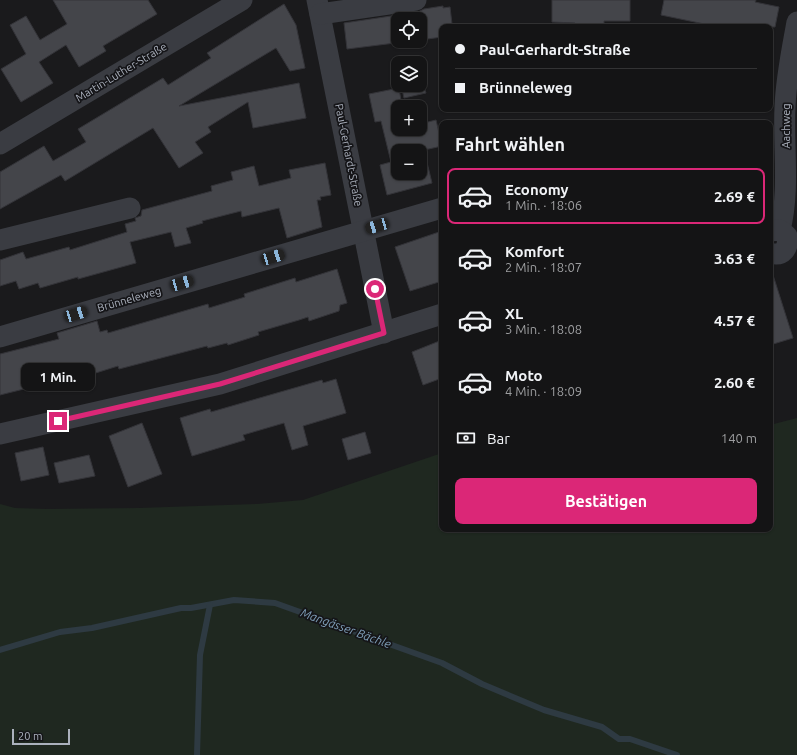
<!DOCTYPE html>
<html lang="de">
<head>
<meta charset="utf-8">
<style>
	:root { --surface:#141415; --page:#1d1d1e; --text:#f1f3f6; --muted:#9d9ea0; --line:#333334; --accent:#db2777 }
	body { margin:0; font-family:Ubuntu,sans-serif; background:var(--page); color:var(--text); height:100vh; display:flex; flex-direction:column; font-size:15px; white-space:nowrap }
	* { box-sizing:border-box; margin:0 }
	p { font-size:13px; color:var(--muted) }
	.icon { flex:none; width:22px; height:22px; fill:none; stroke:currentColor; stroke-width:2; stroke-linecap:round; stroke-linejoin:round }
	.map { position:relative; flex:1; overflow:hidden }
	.panel { position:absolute; left:439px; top:120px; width:334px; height:412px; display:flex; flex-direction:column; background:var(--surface); border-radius:8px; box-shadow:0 1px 3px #0004,0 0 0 1px var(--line) }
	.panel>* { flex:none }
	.hud { position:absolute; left:439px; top:24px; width:334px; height:88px; border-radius:8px; box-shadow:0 1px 3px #0004,0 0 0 1px var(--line); display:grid; align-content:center; height:88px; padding:0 16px; background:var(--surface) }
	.fabs { position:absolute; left:391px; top:12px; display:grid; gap:8px }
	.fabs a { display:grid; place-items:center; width:36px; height:36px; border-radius:8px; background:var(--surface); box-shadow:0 1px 3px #0004,0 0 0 1px var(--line); font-size:20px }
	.scale { position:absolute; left:12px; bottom:10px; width:58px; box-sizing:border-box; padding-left:4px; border:2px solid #abb1bd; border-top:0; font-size:11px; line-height:14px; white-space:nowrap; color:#abb1bd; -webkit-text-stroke:3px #151518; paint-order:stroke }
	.end { position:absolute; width:18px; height:18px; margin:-9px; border:5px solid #db2777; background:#fff; box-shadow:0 0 0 2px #fff }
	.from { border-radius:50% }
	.bubble { position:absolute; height:28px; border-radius:8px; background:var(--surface); box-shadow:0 1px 3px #0004,0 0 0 1px var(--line); font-size:13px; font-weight:700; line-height:28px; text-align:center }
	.car { position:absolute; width:12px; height:24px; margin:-12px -6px; border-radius:5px; box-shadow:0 0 3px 1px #0007; background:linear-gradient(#222 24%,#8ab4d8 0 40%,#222 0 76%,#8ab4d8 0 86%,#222 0) }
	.hud b { display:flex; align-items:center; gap:14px; height:38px; font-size:15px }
	.hud b+b { border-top:1px solid var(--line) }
	.hud i { width:10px; height:10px; background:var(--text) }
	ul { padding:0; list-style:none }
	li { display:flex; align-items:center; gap:12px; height:56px; margin:0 8px 6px; padding:0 8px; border:2px solid transparent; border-radius:8px }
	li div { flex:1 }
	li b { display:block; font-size:15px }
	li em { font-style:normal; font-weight:700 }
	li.selected { border-color:var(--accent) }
	li>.icon { width:36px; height:36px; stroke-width:1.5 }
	h2 { padding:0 16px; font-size:18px; line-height:48px }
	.pay { display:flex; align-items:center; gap:10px; height:44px; padding:0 16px; font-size:15px }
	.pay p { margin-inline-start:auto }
	.action { display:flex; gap:8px; margin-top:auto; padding:8px 16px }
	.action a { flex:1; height:46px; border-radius:8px; background:var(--accent); color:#fff; font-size:16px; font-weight:700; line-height:46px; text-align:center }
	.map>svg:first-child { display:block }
</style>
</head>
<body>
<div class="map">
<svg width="797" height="755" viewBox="0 0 797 755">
	<rect width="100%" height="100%" fill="#1a1a1c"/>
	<path fill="#1f2820" d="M797,418V755H0V504L15,508L47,509L139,508L257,504L303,500L442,453V529H770V425Z"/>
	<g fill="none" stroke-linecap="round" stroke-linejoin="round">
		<g stroke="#2e3a42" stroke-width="6">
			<path d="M0,650L60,632L92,628L181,608H191L234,600L275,603L442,663L482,684L544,710L602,727L619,739H630L677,755"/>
			<path d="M197,755L200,655L210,605"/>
		</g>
	</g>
	<g fill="#44454a" stroke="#343439" fill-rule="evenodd">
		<path d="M53,0H148L157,14L103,46L106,51L79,67L66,45L39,62L53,83L21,102L1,69L26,54L10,25L26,16L40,40L67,24Z"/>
		<path d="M552,0H630V21H604V27H575V23L552,22Z"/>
		<path d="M664,0H756L755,2L779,7L775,27H719L661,15Z"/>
		<path d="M284,4L296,25L305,68L290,71L276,48L179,106L299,83L306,118L253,128L248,102L208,127L211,132L195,142L203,153L179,168L153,128L65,181L61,175L0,209V172L44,146L53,161L86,142L78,129L163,78L168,85L211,58L207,53Z"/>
		<path d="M443,6V8L450,7L452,24L445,25V27H442V37L420,40V19H398V41H411L347,49L344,23L418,12L424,9Z"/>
		<path d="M420,75L426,93L404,98L401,85H420Z"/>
		<path d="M399,88L402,107H398V129H420V124L436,120L442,146L424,150L432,183L387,195L380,165L391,162L381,121L375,122L369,94ZM398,151H420V173H398Z"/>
		<path d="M325,163L331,195L320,197L321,200H317L322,227L287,238L279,208L242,217L241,211L202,221L203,223L186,228L191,243L175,247L171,232L130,242L136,263L78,279V277L40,288L38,283L19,289L16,281L0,286V260L23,252L26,259L69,247L70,250L127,232L125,224L136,221L135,218L141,216L142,210L212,191L211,186L233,180L231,172L254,166L259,186L291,178L289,170Z"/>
		<path d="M442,231V281L410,291L395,247Z"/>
		<path d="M337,269L347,303L340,305L339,311L309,321L308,317L299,320L258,332L259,335L228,345L227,343L208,348L207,346L119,369L118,366L51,387L50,384L41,387L40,385L0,395V354L59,339L57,333L97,321L100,332L107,330L108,333L208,304L209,308L245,297L244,294L295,278L296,282Z"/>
		<path d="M773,275L793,338L770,345V276Z"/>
		<path d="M442,340V378L423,385L412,352Z"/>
		<path d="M336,379L346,413L303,426L308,445L292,450L284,423L243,435L245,440L192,456L180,418L210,409L211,412L322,380L323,383Z"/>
		<path d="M142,423L162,474L128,487L109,436Z"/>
		<path d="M365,432L371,453L348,460L342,439Z"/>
		<path d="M43,447L49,475L21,481L15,453Z"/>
		<path d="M89,455L95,476L59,483L54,463Z"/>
	</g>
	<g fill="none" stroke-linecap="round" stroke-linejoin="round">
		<g stroke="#3a3c42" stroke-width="21">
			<path d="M317,0L384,333"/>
			<path d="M320,14L416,0"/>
			<path d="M0,144L242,0"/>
			<path d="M780,230C790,189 783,149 785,107C786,78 792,50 797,22"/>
			<path d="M770,231L780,230L787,236C789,248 783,257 770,253"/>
			<path d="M0,240L130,208"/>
			<path d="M0,337L442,208"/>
			<path d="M0,434L220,384L442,314"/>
		</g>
	</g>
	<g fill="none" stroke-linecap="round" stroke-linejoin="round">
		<path stroke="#db2777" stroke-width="5" d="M58,421L220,384L384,333L375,289"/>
	</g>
	<g text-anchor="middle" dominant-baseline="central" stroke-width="3.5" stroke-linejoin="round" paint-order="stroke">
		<g font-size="11" fill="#abb1bd" stroke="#151518">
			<text transform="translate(121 72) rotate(-31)">Martin-Luther-Straße</text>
			<text transform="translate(786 126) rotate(-90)">Aachweg</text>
			<text transform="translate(349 155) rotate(79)">Paul-Gerhardt-Straße</text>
			<text transform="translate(129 299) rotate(-16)">Brünneleweg</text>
		</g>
		<g font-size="12" font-style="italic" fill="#80a0ba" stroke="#151518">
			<text transform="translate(346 628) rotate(20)">Mangässer Bächle</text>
		</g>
	</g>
</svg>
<div class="fabs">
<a><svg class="icon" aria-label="locate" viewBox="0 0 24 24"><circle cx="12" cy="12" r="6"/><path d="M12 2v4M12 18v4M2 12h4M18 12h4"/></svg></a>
<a><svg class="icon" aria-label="layers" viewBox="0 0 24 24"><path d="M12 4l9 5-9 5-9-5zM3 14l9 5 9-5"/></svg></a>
<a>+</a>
<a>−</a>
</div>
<div class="scale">20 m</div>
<i class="end from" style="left:375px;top:289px"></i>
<i class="end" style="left:58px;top:421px"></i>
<div class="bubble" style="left:21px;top:363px;width:74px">1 Min.</div>
<i class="car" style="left:377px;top:226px;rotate:254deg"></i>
<i class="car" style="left:273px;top:257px;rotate:73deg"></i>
<i class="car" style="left:182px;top:283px;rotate:74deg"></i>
<i class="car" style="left:76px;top:314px;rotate:73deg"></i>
<div class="hud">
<b><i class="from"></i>Paul-Gerhardt-Straße</b>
<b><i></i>Brünneleweg</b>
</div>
<section class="panel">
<h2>Fahrt wählen</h2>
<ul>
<li class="selected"><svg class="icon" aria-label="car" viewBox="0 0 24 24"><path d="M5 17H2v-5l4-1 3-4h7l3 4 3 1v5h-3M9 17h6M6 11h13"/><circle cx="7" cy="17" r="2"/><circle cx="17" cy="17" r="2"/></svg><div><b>Economy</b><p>1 Min. · 18:06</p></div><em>2.69 €</em></li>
<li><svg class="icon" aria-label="car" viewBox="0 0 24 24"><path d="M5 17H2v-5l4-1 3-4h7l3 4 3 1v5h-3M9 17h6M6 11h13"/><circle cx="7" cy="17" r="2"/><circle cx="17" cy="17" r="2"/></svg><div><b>Komfort</b><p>2 Min. · 18:07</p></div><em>3.63 €</em></li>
<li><svg class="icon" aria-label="car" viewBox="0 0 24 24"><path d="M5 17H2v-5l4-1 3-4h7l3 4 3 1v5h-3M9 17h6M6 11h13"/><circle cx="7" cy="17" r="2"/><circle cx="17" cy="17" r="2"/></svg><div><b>XL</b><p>3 Min. · 18:08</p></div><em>4.57 €</em></li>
<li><svg class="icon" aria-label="car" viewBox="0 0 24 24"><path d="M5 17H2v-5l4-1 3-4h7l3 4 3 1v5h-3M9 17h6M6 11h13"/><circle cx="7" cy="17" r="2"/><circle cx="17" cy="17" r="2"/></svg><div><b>Moto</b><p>4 Min. · 18:09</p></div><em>2.60 €</em></li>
</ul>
<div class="pay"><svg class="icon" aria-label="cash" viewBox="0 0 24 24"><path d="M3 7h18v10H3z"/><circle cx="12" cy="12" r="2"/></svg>Bar<p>140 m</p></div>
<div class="action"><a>Bestätigen</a></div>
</section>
</div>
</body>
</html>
